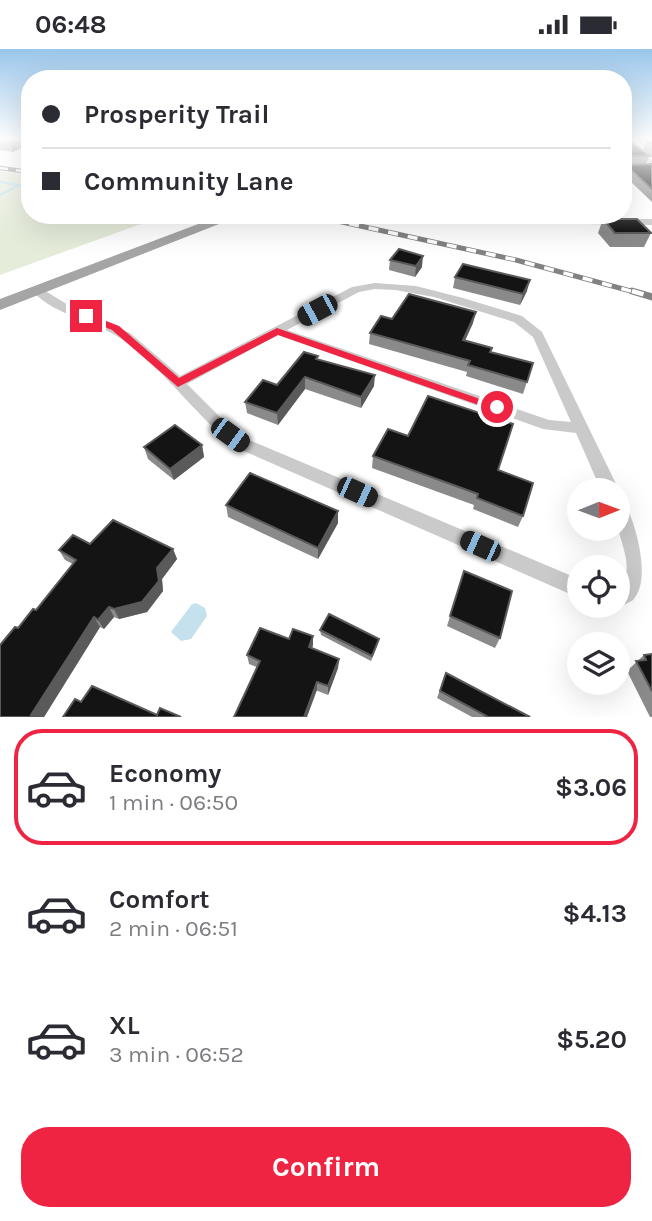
<!DOCTYPE html>
<html lang="en">
<head>
<meta charset="utf-8">
<style>
	:root { --surface:#fff; --page:#f7f7f7; --text:#2b2b33; --muted:#7c7c81; --line:#e1e1e2; --accent:#ef2443 }
	body { margin:0; font-family:Karla,sans-serif; background:var(--page); color:var(--text); height:100vh; display:flex; flex-direction:column; font-size:26px; white-space:nowrap }
	* { box-sizing:border-box; margin:0 }
	p { font-size:23px; color:var(--muted) }
	.icon { flex:none; width:38px; height:38px; fill:none; stroke:currentColor; stroke-width:2; stroke-linecap:round; stroke-linejoin:round }
	.map { position:relative; height:668px; overflow:hidden }
	.drawer { display:flex; flex-direction:column; background:var(--surface); flex:1 }
	.drawer>* { flex:none }
	.guide { position:absolute; left:21px; top:21px; width:611px; height:154px; border-radius:28px; box-shadow:0 7px 28px #0002; display:grid; align-content:center; height:154px; padding:0 21px; background:var(--surface) }
	.needle { width:46px; rotate:89deg }
	.buttons { position:absolute; left:567px; top:429px; display:grid; gap:14px }
	.buttons a { display:grid; place-items:center; width:63px; height:63px; border-radius:50%; background:var(--surface); box-shadow:0 7px 28px #0002; font-size:35px }
	.end { position:absolute; width:32px; height:32px; margin:-16px; border:9px solid #ef2443; background:#fff; box-shadow:0 0 0 4px #fff }
	.from { border-radius:50% }
	.car { position:absolute; width:21px; height:42px; margin:-21px -10px; border-radius:9px; box-shadow:0 0 5px 2px #0007; background:linear-gradient(#222 24%,#8ab4d8 0 40%,#222 0 76%,#8ab4d8 0 86%,#222 0) }
	.guide b { display:flex; align-items:center; gap:24px; height:66px; font-size:26px }
	.guide b+b { border-top:2px solid var(--line) }
	.guide i { width:18px; height:18px; background:var(--text) }
	ul { padding:12px 0 0; list-style:none }
	li { display:flex; align-items:center; gap:21px; height:116px; margin:0 14px 10px; padding:0 7px; border:4px solid transparent; border-radius:28px }
	li div { flex:1 }
	li b { display:block; font-size:26px }
	li em { font-style:normal; font-weight:700 }
	li.selected { border-color:var(--accent) }
	li>.icon { width:63px; height:63px; stroke-width:1.5 }
	.primary-button { display:flex; gap:14px; margin-top:auto; padding:14px 21px }
	.primary-button a { flex:1; height:80px; border-radius:28px; background:var(--accent); color:#fff; font-size:28px; font-weight:700; line-height:80px; text-align:center }
	.status { display:flex; justify-content:space-between; align-items:center; height:49px; padding:0 35px; background:var(--surface); direction:ltr }
	.status svg { height:19px; fill:currentColor }
	.map>svg:first-child { display:block }
</style>
</head>
<body>
<div class="status"><b>06:48</b><svg viewBox="0 0 49 12"><path d="M0 12V9h3v3zM5 12V6h3v6zM10 12V3h3v9zM15 12V0h3v12zM26 1h20v11H26zM47 4h2v5h-2z"/></svg></div>
<div class="map">
<svg width="652" height="668" viewBox="0 0 652 668">
	<rect width="100%" height="100%" fill="#fff"/>
	<path fill="#e5ecda" d="M0,122L30,126V166H184L138,176L0,226Z"/>
	<path fill="#c5e1ed" d="M196,554L205,559L207,567L191,590L181,592L171,583L192,555Z"/>
	<g fill="none" stroke-linecap="round" stroke-linejoin="round">
		<g stroke="#c5e1ed" stroke-width="2.5">
			<path d="M0,133L30,138"/>
			<path d="M0,146L20,136"/>
		</g>
		<path stroke="#c5e1ed" stroke-width="3.5" d="M269,166L295,169"/>
		<g fill="#cacaca" fill-rule="evenodd">
			<path d="M623,90H626L652,111V117L623,95Z"/>
			<path d="M566,166H579L586,169L652,170V176L585,175Z"/>
			<path d="M375,234L416,237L463,249L522,267L542,283L619,441L618,443L601,441L576,384L543,380L278,286L187,335L219,367L249,391L579,530V549L237,399C197,368 168,325 127,294C99,272 58,269 32,242L34,240H42L70,257L130,284L180,327L352,238ZM375,240L395,241L434,248L514,273L533,288L571,373L549,371L287,281L359,243Z"/>
			<path d="M618,450L624,452C636,475 652,531 633,551C629,554 623,556 618,558L615,556H618V538C636,524 621,496 618,478C616,469 618,458 618,450Z"/>
		</g>
		<path fill="#a5a5a5" fill-rule="evenodd" d="M222,166H242L0,261V250Z"/>
		<g stroke="#828282" stroke-width="4.5">
			<path id="rail-far2" d="M0,119L30,123"/>
		</g>
		<g stroke="#828282" stroke-width="5">
			<path id="rail-far1" d="M310,166L516,211L638,244"/>
		</g>
		<g stroke="#828282" stroke-width="7">
			<path id="rail" d="M632,242L652,248"/>
		</g>
		<use href="#rail-far2" stroke="#fff" stroke-width="2.5" stroke-dasharray="8" stroke-linecap="butt"/>
		<use href="#rail-far1" stroke="#fff" stroke-width="3.5" stroke-dasharray="10" stroke-linecap="butt"/>
		<use href="#rail" stroke="#fff" stroke-width="4.5" stroke-dasharray="12" stroke-linecap="butt"/>
	</g>
	<g fill="#8a8a8a">
		<path d="M0,90H30V99L23,98L13,103L0,101Z"/>
		<path d="M623,90L649,107L646,115H652V153L627,129H623Z"/>
		<path d="M646,92H652V109L643,100Z"/>
		<path d="M529,166H552L550,174H534Z"/>
		<path d="M603,170L651,184L644,198H610L598,184Z"/>
		<path d="M390,211L422,218L415,228L389,221Z"/>
		<path d="M455,228L527,242L520,256L453,239Z"/>
		<path d="M392,270L473,274L465,292L492,299L491,303L533,314L523,345L466,327L467,323L369,295L370,284Z"/>
		<path d="M318,310L374,337L361,359L305,340L278,376L247,364L245,353L277,336Z"/>
		<path d="M202,396L204,408L174,431L148,410L144,398Z"/>
		<path d="M373,407L498,421L523,467L518,478L473,460L474,456L372,419Z"/>
		<path d="M226,456L338,474L318,510L228,468Z"/>
		<path d="M90,495L173,500L177,510L162,530L163,542L147,563L119,570L114,568L104,580L100,578L44,668H0L18,579L36,561L73,515L65,511L59,501Z"/>
		<path d="M464,522L500,589L495,599L447,577Z"/>
		<path d="M320,581L378,595L371,612L321,586Z"/>
		<path d="M313,587V596L312,599L339,610L338,619L328,646L249,615L247,606L289,590Z"/>
		<path d="M652,605V668H650L627,622L644,606Z"/>
		<path d="M446,624L530,668H472L437,649Z"/>
	</g>
	<g fill="#5a5a5a">
		<path d="M8,90H21L23,98L13,103Z"/>
		<path d="M423,207L422,218L415,228L416,217Z"/>
		<path d="M530,231L527,242L520,256L523,245Z"/>
		<path d="M476,263L473,274L460,302L463,291Z"/>
		<path d="M375,326L374,337L361,359V348Z"/>
		<path d="M305,328V340L278,376L277,364Z"/>
		<path d="M202,396L204,408L174,431L170,420Z"/>
		<path d="M338,462V474L318,510V499Z"/>
		<path d="M173,500L177,510L162,530L163,542L147,563L119,570L114,560L157,519Z"/>
		<path d="M109,558L114,568L104,580L98,571Z"/>
		<path d="M94,568L100,578L44,668H34L31,666Z"/>
		<path d="M313,587V596L309,607V598Z"/>
		<path d="M339,610L338,619L328,646V637Z"/>
		<path d="M317,633V641L307,668H304Z"/>
	</g>
	<g fill="#141414" stroke="#5a5a5a" stroke-width="2">
		<path d="M623,90H628L649,107H626L623,113L626,116L652,115V140L630,120H623Z"/>
		<path d="M646,92H652V97Z"/>
		<path d="M603,170H637L651,184H615Z"/>
		<path d="M399,200L423,207L416,217L390,211Z"/>
		<path d="M463,215L530,231L523,245L455,228Z"/>
		<path d="M409,245L476,263L463,291L492,299L490,303L533,314L527,333L468,316L470,312L370,284L381,267L392,270Z"/>
		<path d="M304,303L318,307L316,310L375,326L361,348L305,328L277,364L245,353L263,331L277,336Z"/>
		<path d="M428,347L513,375L498,421L533,434L523,467L477,449L478,445L373,407L388,380L408,387Z"/>
		<path d="M175,376L202,396L170,420L144,398Z"/>
		<path d="M250,424L338,462L318,499L226,456Z"/>
		<path d="M113,471L173,500L157,519L159,532L142,553L114,560L109,558L98,571L94,568L31,666L36,668H0V596L15,578L18,579L33,560L36,561L76,511L59,501L73,486L90,495Z"/>
		<path d="M464,522L512,542L500,589L450,567Z"/>
		<path d="M329,565L379,590L372,607L320,581Z"/>
		<path d="M260,579L289,590L293,580L313,587L309,598L339,610L328,637L317,633L304,668H234L260,612L247,606Z"/>
		<path d="M652,605V642L636,612L646,611L644,606Z"/>
		<path d="M446,624L530,668H488L440,642Z"/>
		<path d="M92,637L157,666L160,659L181,668H63L75,650L81,653Z"/>
	</g>
	<linearGradient id="sky" x2="0" y2="1"><stop stop-color="#9ac6ea"/><stop offset="0.49" stop-color="#fff"/><stop offset="1" stop-color="#fff" stop-opacity="0"/></linearGradient>
	<rect width="652" height="184" fill="url(#sky)"/>
	<path fill="#ef2443" d="M86,264L119,277L179,329L277,279L503,358L493,361L278,286L178,338L112,281L82,269Z"/>
</svg>
<div class="buttons">
<a><svg class="needle" viewBox="-14 -14 28 28"><path d="M0-13l5 13h-10z" fill="#e53935"/><path d="M0 13l5-13h-10z" fill="#7c7c81"/></svg></a>
<a><svg class="icon" aria-label="locate" viewBox="0 0 24 24"><circle cx="12" cy="12" r="6"/><path d="M12 2v4M12 18v4M2 12h4M18 12h4"/></svg></a>
<a><svg class="icon" aria-label="layers" viewBox="0 0 24 24"><path d="M12 4l9 5-9 5-9-5zM3 14l9 5 9-5"/></svg></a>
</div>
<i class="end from" style="left:497px;top:358px"></i>
<i class="end" style="left:86px;top:267px"></i>
<i class="car" style="left:317px;top:261px;rotate:242deg"></i>
<i class="car" style="left:230px;top:386px;rotate:126deg"></i>
<i class="car" style="left:357px;top:443px;rotate:114deg"></i>
<i class="car" style="left:480px;top:497px;rotate:294deg"></i>
<div class="guide">
<b><i class="from"></i>Prosperity Trail</b>
<b><i></i>Community Lane</b>
</div>
</div>
<section class="drawer">
<ul>
<li class="selected"><svg class="icon" aria-label="car" viewBox="0 0 24 24"><path d="M5 17H2v-5l4-1 3-4h7l3 4 3 1v5h-3M9 17h6M6 11h13"/><circle cx="7" cy="17" r="2"/><circle cx="17" cy="17" r="2"/></svg><div><b>Economy</b><p>1 min · 06:50</p></div><em>$3.06</em></li>
<li><svg class="icon" aria-label="car" viewBox="0 0 24 24"><path d="M5 17H2v-5l4-1 3-4h7l3 4 3 1v5h-3M9 17h6M6 11h13"/><circle cx="7" cy="17" r="2"/><circle cx="17" cy="17" r="2"/></svg><div><b>Comfort</b><p>2 min · 06:51</p></div><em>$4.13</em></li>
<li><svg class="icon" aria-label="car" viewBox="0 0 24 24"><path d="M5 17H2v-5l4-1 3-4h7l3 4 3 1v5h-3M9 17h6M6 11h13"/><circle cx="7" cy="17" r="2"/><circle cx="17" cy="17" r="2"/></svg><div><b>XL</b><p>3 min · 06:52</p></div><em>$5.20</em></li>
</ul>
<div class="primary-button"><a>Confirm</a></div>
</section>
</body>
</html>
